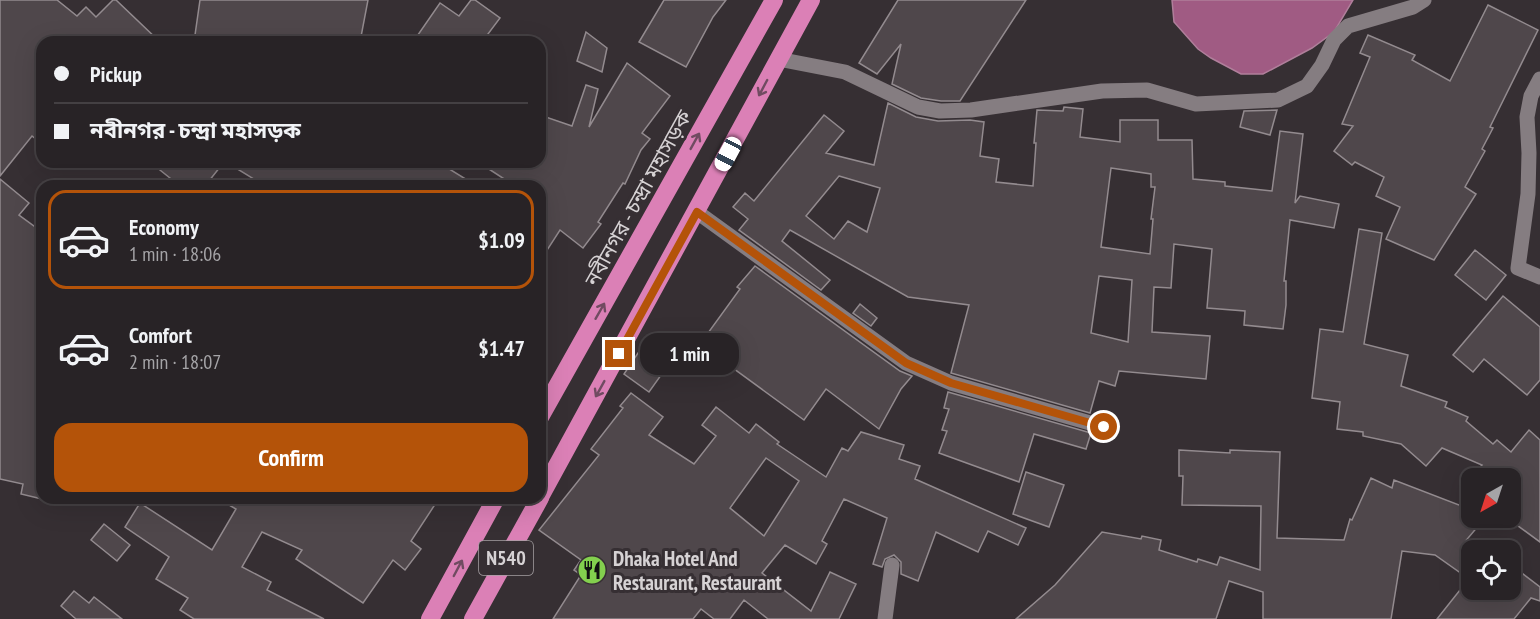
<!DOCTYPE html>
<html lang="en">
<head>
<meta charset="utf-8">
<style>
	:root { --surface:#282326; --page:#342f32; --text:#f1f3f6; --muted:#a5a4a7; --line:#444043; --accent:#b45309 }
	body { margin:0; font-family:"PT Sans Narrow","Noto Sans Bengali",sans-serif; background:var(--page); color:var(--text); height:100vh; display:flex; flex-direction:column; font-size:22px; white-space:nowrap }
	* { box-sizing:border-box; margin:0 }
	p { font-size:20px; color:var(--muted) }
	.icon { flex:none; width:33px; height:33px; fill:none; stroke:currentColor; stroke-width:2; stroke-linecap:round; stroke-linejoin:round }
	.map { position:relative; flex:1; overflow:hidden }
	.side { position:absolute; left:36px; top:180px; width:510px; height:324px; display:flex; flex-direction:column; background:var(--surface); border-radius:18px; box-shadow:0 6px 24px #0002,0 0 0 2px var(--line) }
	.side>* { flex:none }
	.banner { position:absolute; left:36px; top:36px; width:510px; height:132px; border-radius:18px; box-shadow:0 6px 24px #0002,0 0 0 2px var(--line); display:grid; align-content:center; height:132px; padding:0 18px; background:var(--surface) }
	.needle { width:39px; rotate:219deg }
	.controls { position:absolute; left:1461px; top:468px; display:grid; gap:12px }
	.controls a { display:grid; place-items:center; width:60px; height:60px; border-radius:12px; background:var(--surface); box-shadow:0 6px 24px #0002,0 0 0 2px var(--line); font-size:30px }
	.end { position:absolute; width:27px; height:27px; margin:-14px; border:8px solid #b45309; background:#fff; box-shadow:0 0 0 3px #fff }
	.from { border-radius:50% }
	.bubble { position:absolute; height:42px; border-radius:18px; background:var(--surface); box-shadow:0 6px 24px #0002,0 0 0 2px var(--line); font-size:20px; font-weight:700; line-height:42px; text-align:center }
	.car { position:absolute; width:18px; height:36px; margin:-18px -9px; border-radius:8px; box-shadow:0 0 4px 2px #0007; background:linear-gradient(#fff 24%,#345 0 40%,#fff 0 76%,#345 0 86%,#fff 0) }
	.banner b { display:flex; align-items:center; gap:21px; height:57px; font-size:22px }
	.banner b+b { border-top:2px solid var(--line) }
	.banner i { width:15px; height:15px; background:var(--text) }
	ul { padding:10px 0 0; list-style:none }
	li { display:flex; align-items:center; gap:18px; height:99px; margin:0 12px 9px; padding:0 6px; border:3px solid transparent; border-radius:18px }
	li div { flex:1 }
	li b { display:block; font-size:22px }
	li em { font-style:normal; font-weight:700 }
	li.selected { border-color:var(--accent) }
	li>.icon { width:54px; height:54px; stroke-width:1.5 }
	.primary-button { display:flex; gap:12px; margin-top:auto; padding:12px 18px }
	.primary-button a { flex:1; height:69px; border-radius:18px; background:var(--accent); color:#fff; font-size:24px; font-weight:700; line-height:69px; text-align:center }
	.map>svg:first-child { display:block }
</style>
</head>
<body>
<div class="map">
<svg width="1540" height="619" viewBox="0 0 1540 619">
	<rect width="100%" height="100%" fill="#362f33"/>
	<path fill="#a05b83" stroke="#b07f9b" stroke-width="1.5" d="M1172,0H1353L1334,32L1312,48L1263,74H1241L1211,58L1198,49L1174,22Z"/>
	<g fill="#4f474b" stroke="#938b8f" stroke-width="1.5" fill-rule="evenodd">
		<path d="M0,0H57L77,16L86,7L96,17L113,0H116L160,42H42V144L32,136L0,176Z"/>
		<path d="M200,0H368L360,42H194Z"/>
		<path d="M471,0H475L500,18L482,42H413L440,3L459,16Z"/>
		<path d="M664,0H726L713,17L686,67L639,42Z"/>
		<path d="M898,0H1026L960,101H941L921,98L892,84L901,44L877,74L859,63Z"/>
		<path d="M1488,5L1538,30L1490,127L1493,128L1482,149L1485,151L1465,187L1476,194L1434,260L1386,239L1400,207L1376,196L1384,177L1355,162L1352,165L1334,151L1353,126L1342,124L1370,57L1360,53L1368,35L1415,55L1412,60L1450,81Z"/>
		<path d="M586,32L607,48L602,72L577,61Z"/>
		<path d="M627,63L670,96L642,133L650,139L641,150L625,184L623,183L598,222L601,224L583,248L560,230L540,261V219L547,207L540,202V186H515L478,162H540V115L572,126L586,85L598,89L589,127Z"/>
		<path d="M888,103L916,117L938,121L970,120L984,122L980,156L999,159L996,182L1033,186L1036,143H1034L1037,110L1063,111L1064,107L1083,109L1080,137L1120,142V120H1158V140H1192L1193,179L1225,182V186L1272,191L1280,131L1303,134L1295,203L1300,196L1339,204L1334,228L1290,220L1284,281H1286V305L1283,329L1244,325L1245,311L1207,308L1212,249L1174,244L1171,288L1154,287L1152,332L1210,336L1206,379L1119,371L1115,386L1099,381L1090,413L951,373L969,305L908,297L790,230L782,241L830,280L821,290L739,230L748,219L733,207L745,193L754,201L824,115L844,131L826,153L874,165ZM1111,168L1151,174V187H1155L1151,219H1153L1150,254L1101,247ZM839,176L880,188L867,232L848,221L834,239L806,216ZM1099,276L1132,280L1128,342L1091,333Z"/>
		<path d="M1277,110L1270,135L1240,127L1244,111Z"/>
		<path d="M150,162H224L205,186H180Z"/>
		<path d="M226,162H438L477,186H265Z"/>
		<path d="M0,179L29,203L19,215L42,232V499L21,494L23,484L0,479Z"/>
		<path d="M1359,229L1382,233L1364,344L1408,355L1401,386L1447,402L1445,407L1468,417L1466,421L1493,444L1497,440L1511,452L1529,430L1540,440V542L1510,520V478H1471L1482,465L1442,448L1426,466L1401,444L1363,436V432L1337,429L1340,402L1312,398L1320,329L1343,332Z"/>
		<path d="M1475,250L1506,275L1486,300L1455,275Z"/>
		<path d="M755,266L900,371L912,376L901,389L879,429L826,389L804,420L700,344L740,289L737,287Z"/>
		<path d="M1503,296L1540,327V380L1527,395L1484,359L1473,372L1453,355Z"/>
		<path d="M860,304L877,318L871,326L853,313Z"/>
		<path d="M638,353L664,371L649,392L624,374Z"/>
		<path d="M948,392L1091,433L1086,449L1034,434L1019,482L939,453L947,431L942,430L949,409L944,408Z"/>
		<path d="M631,393L663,417L649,435L694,464L716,436L702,425L716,407L749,433L756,424L779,442L777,444L826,477L842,448L848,451L861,432L904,445L899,459L920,466L915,479L1026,528L1018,545L988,531L978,552L936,532L918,581L901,574V562L894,555L885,559L882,567L873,564L887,518L844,499L822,541L827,544L816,564L785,545L762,573L811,611L830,572L856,584L839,619H768L744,600L730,619H714L701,609L693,619H553L581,575L574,570L581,560L539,530L599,455L591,449L623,408L620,406ZM766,458L799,481L764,536L730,508Z"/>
		<path d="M1179,450L1230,453V450L1280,452L1277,538L1344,540L1350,519L1352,520L1371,478L1392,488L1394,480L1472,510V518H1485L1463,544L1472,550V581L1435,555L1402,551L1391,619H1263V592L1229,581L1216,619H1016L1055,585L1102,532L1141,539L1142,536L1161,540L1159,550L1197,562L1198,559L1217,565L1220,557L1260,570L1261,506L1182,505L1183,476H1179Z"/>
		<path d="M1026,472L1064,485L1049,527L1013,514Z"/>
		<path d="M217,498H423L434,506L411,541L421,549L405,570L393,560L363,603L296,559L302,550L262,532L242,567L271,582L267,590L324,619H194L180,610L188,598L156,579L169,557L125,527L140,503L212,550L236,509Z"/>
		<path d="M104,524L130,545L117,561L91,540Z"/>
		<path d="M1510,564L1540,587V601L1531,598L1514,619H1437L1460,590H1510Z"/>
		<path d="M74,591L89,603L94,597L122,619H76L61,606Z"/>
	</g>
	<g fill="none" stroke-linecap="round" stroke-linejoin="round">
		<g stroke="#857d81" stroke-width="15">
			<path d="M778,59L845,72L918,107L940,111L971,110L1102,91L1147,90L1196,104L1278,100L1307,86L1322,65L1334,40L1348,26L1413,7L1424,0"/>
			<path d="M1540,79L1531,96L1527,117L1529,153L1528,194L1518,268L1540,277"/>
			<path d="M697,212L906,363L951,383L1104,427"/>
			<path d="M885,619L892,565"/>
		</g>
		<g stroke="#db80b6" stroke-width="18">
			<path d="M540,417L774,0"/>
			<path d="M540,497L811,0"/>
			<path d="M430,619L496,498"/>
			<path d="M473,619L540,498"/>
		</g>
	</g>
	<defs><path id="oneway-shaft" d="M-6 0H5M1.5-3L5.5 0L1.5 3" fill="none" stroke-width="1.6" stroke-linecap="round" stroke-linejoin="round" transform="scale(1.5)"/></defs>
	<g stroke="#704b61">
		<use href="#oneway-shaft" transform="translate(763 88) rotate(118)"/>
		<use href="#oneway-shaft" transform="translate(695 141) rotate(-61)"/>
		<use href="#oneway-shaft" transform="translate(600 311) rotate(-60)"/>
		<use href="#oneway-shaft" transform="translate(600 389) rotate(119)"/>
		<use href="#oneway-shaft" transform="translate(458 568) rotate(-62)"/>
	</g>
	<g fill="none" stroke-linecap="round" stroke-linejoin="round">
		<path stroke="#b45309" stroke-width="8" d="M619,354L697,212L906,363L951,383L1104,427"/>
	</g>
	<defs>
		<g id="restaurant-disc" transform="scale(1.5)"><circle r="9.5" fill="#83d04e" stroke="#362f33"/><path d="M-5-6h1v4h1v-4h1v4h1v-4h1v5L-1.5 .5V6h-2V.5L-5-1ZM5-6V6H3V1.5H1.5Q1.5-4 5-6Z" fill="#111"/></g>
	</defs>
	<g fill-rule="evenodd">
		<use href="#restaurant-disc" x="592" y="570"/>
	</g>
	<g text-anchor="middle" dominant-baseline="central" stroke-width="6" stroke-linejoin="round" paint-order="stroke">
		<rect fill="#362f33" stroke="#a6a1a4" stroke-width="1.5" x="479" y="541" width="54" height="34" rx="4.5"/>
		<g font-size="20" font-weight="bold" fill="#d6d2d4">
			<text x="506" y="558">N540</text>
		</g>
		<g font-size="21" fill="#d6d2d4" stroke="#362f33">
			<text transform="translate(638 198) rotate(-61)">নবীনগর - চন্দ্রা মহাসড়ক</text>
		</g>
		<g font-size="21" font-weight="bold" fill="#d6d2d4" stroke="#362f33" text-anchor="start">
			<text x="613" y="558">Dhaka Hotel And<tspan x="613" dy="24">Restaurant, Restaurant</tspan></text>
		</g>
	</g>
</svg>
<div class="controls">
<a><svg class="needle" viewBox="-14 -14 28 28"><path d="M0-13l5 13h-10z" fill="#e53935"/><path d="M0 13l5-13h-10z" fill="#a5a4a7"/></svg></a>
<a><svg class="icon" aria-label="locate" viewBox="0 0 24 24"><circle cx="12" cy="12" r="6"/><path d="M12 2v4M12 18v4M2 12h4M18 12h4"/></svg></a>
</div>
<i class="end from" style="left:1104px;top:427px"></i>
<i class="end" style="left:619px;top:354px"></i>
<div class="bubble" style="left:640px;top:333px;width:99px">1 min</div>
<i class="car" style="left:728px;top:154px;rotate:208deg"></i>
<div class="banner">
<b><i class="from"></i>Pickup</b>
<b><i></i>নবীনগর - চন্দ্রা মহাসড়ক</b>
</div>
<section class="side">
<ul>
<li class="selected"><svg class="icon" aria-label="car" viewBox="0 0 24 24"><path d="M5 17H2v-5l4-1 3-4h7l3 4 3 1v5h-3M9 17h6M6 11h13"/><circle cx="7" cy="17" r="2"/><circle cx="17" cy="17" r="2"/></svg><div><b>Economy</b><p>1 min · 18:06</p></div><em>$1.09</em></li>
<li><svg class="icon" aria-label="car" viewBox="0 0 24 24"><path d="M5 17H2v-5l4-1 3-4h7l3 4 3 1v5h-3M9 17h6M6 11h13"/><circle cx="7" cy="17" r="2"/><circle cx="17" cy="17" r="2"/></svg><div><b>Comfort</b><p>2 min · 18:07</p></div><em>$1.47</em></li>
</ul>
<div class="primary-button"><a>Confirm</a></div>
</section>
</div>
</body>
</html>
